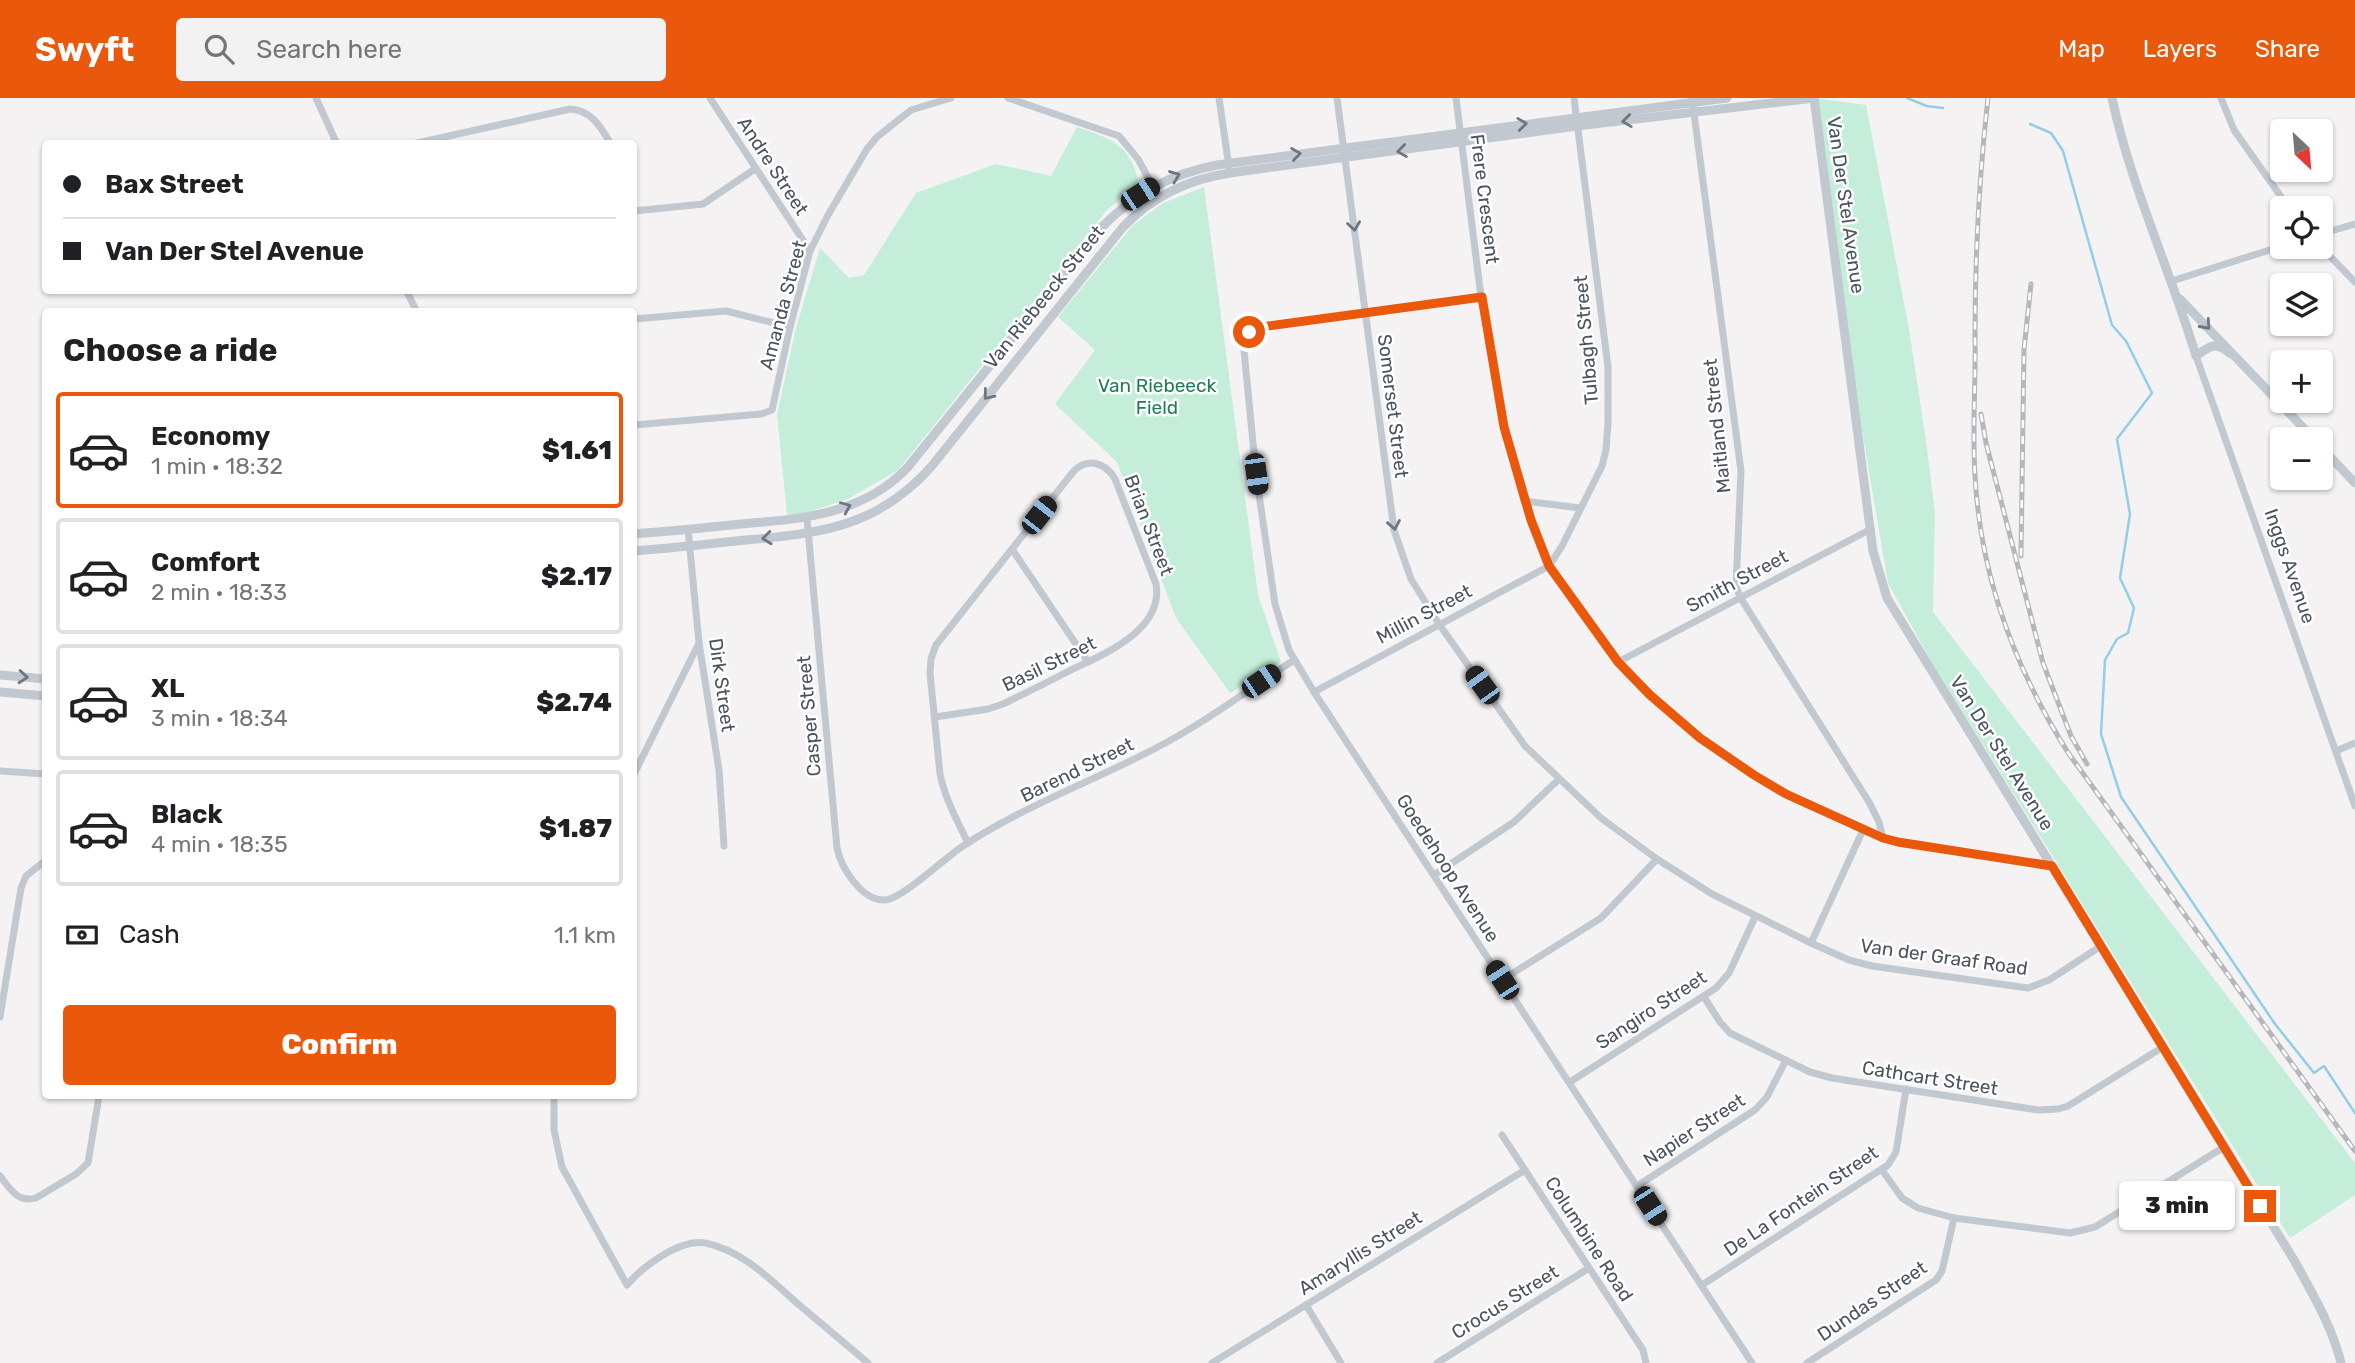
<!DOCTYPE html>
<html lang="en">
<head>
<meta charset="utf-8">
<style>
	:root { --surface:#fff; --page:#f2f2f2; --text:#202124; --muted:#757577; --line:#e0e0e0; --accent:#ea580c }
	body { margin:0; font-family:Rubik,sans-serif; background:var(--page); color:var(--text); height:100vh; display:flex; flex-direction:column; font-size:26px; white-space:nowrap }
	* { box-sizing:border-box; margin:0 }
	p { font-size:23px; color:var(--muted) }
	.icon { flex:none; width:38px; height:38px; fill:none; stroke:currentColor; stroke-width:2; stroke-linecap:round; stroke-linejoin:round }
	.map { position:relative; flex:1; overflow:hidden }
	.panel { position:absolute; left:42px; top:210px; width:595px; height:791px; display:flex; flex-direction:column; background:var(--surface); border-radius:7px; box-shadow:0 2px 5px #0004 }
	.panel>* { flex:none }
	.top-card { position:absolute; left:42px; top:42px; width:595px; height:154px; border-radius:7px; box-shadow:0 2px 5px #0004; display:grid; align-content:center; height:154px; padding:0 21px; background:var(--surface) }
	.needle { width:46px; rotate:154deg }
	.fabs { position:absolute; left:2270px; top:21px; display:grid; gap:14px }
	.fabs a { display:grid; place-items:center; width:63px; height:63px; border-radius:7px; background:var(--surface); box-shadow:0 2px 5px #0004; font-size:35px }
	.end { position:absolute; width:32px; height:32px; margin:-16px; border:9px solid #ea580c; background:#fff; box-shadow:0 0 0 4px #fff }
	.from { border-radius:50% }
	.bubble { position:absolute; height:49px; border-radius:7px; background:var(--surface); box-shadow:0 2px 5px #0004; font-size:23px; font-weight:800; line-height:49px; text-align:center }
	.car { position:absolute; width:21px; height:42px; margin:-21px -10px; border-radius:9px; box-shadow:0 0 5px 2px #0007; background:linear-gradient(#222 24%,#8ab4d8 0 40%,#222 0 76%,#8ab4d8 0 86%,#222 0) }
	.top-card b { display:flex; align-items:center; gap:24px; height:66px; font-size:26px }
	.top-card b+b { border-top:2px solid var(--line) }
	.top-card i { width:18px; height:18px; background:var(--text) }
	ul { padding:0; list-style:none }
	li { display:flex; align-items:center; gap:21px; height:116px; margin:0 14px 10px; padding:0 7px; border:4px solid var(--line); border-radius:7px }
	li div { flex:1 }
	li b { display:block; font-size:26px }
	li em { font-style:normal; font-weight:800 }
	li.current { border-color:var(--accent) }
	li>.icon { width:63px; height:63px; stroke-width:1.5 }
	h2 { padding:0 21px; font-size:32px; line-height:84px }
	.pay { display:flex; align-items:center; gap:18px; height:77px; padding:0 21px; font-size:26px }
	.pay p { margin-inline-start:auto }
	.button { display:flex; gap:14px; margin-top:auto; padding:14px 21px }
	.button a { flex:1; height:80px; border-radius:7px; background:var(--accent); color:#fff; font-size:28px; font-weight:800; line-height:80px; text-align:center }
	header { display:flex; align-items:center; gap:42px; box-sizing:border-box; height:98px; padding:0 35px; background:var(--accent); color:#fff }
	header strong { font-size:33px }
	nav { display:flex; gap:38px; margin-inline-start:auto; font-size:24px }
	.search { width:490px; height:63px; background:var(--page); display:flex; align-items:center; gap:18px; box-sizing:border-box; padding:0 24px; border-radius:7px; color:var(--muted); font-size:26px }
	.map>svg:first-child { display:block }
</style>
</head>
<body>
<header>
<strong>Swyft</strong>
<div class="search"><svg class="icon" aria-label="search" viewBox="0 0 24 24"><circle cx="10" cy="10" r="6"/><path d="M15 15l6 6"/></svg>Search here</div>
<nav><a>Map</a><a>Layers</a><a>Share</a></nav>
</header>
<div class="map">
<svg width="2355" height="1265" viewBox="0 0 2355 1265">
	<rect width="100%" height="100%" fill="#f4f2f2"/>
	<g fill="#c4eed9">
		<path d="M1814,0L1866,7L1909,231L1926,343L1935,414L1933,514L2355,1065V1097L2290,1140L1930,561L1888,485L1850,262Z"/>
		<path d="M1077,29C1112,41 1130,46 1139,85L1107,112L898,372L848,401L805,415L787,417L777,316L796,230L820,150L849,180L864,177L916,95L996,66L1051,78Z"/>
		<path d="M1204,89L1258,497L1281,564L1230,595L1176,520L1117,364L1055,306L1095,252L1058,219L1133,127L1163,105Z"/>
	</g>
	<g fill="none" stroke-linecap="round" stroke-linejoin="round">
		<g stroke="#94cde8" stroke-width="2.5">
			<path d="M1907,0L1927,8L1943,10"/>
			<path d="M2030,26L2051,35L2063,53L2112,227L2126,243L2152,295L2117,341L2130,416L2120,480L2134,510L2128,535L2117,541L2105,562L2101,636L2121,699L2275,926L2314,975L2324,968L2355,1015"/>
		</g>
		<g stroke="#c1c8d0" stroke-width="7">
			<path d="M316,0L337,46"/>
			<path d="M710,0L810,153"/>
			<path d="M1008,0L1119,38L1138,61L1159,100"/>
			<path d="M1219,0L1229,69"/>
			<path d="M1337,0L1394,432L1411,481L1439,526L1525,648L1601,720L1657,761L1712,796L1811,845L1849,862L1872,868L2028,890L2049,882L2101,848"/>
			<path d="M1456,0L1481,199L1504,329L1524,403L1549,468L1629,577L1700,640L1754,677L1786,696L1883,740L1898,744L2052,768"/>
			<path d="M1692,0L1741,373L1736,488L1740,499L1869,704L1879,724L1883,740"/>
			<path d="M2221,0L2234,32L2289,110"/>
			<path d="M413,46L570,11C591,12 601,29 611,46"/>
			<path d="M634,113L703,106L755,71"/>
			<path d="M2320,136L2355,126"/>
			<path d="M2320,148L2355,184"/>
			<path d="M2172,183L2282,148"/>
			<path d="M406,192L417,214"/>
			<path d="M1481,199L1261,229L1249,234L1243,242L1256,376L1275,506L1289,552L1314,594L1752,1265"/>
			<path d="M634,221L726,213L790,229"/>
			<path d="M2196,258L2355,708"/>
			<path d="M634,327L761,316L772,312L790,229L810,153L828,117L867,51L877,39L911,12L951,0"/>
			<path d="M1524,403L1580,410"/>
			<path d="M807,421L837,750C841,770 862,803 885,802C902,801 946,759 963,748C1022,709 1091,684 1154,651C1203,626 1248,592 1294,562"/>
			<path d="M688,431L699,545L719,672L724,748"/>
			<path d="M1012,451L1088,564"/>
			<path d="M1618,564L1871,431"/>
			<path d="M1314,594L1549,468L1562,448L1602,368L1606,352L1608,325V269L1574,0"/>
			<path d="M935,619L988,611L1003,606C1026,595 1048,584 1071,572C1104,556 1164,532 1156,486L1115,381C1105,364 1087,359 1073,374L936,547L931,561L930,575L940,676C945,701 957,722 968,745"/>
			<path d="M2336,653L2355,645"/>
			<path d="M0,673L46,676"/>
			<path d="M634,676L699,545"/>
			<path d="M1434,777L1514,724L1558,682"/>
			<path d="M1811,845L1863,732"/>
			<path d="M1502,882L1601,820L1657,761"/>
			<path d="M1704,899L1720,924L1730,935L1810,974L1832,980L2038,1012L2058,1011L2068,1008L2163,949"/>
			<path d="M0,919L21,790L26,778L46,762"/>
			<path d="M1570,984L1716,890L1729,875L1755,819"/>
			<path d="M554,998V1032L562,1069L627,1187C642,1169 679,1141 705,1145C742,1152 771,1182 798,1206C821,1225 844,1245 868,1265"/>
			<path d="M1502,1037L1643,1252L1646,1265"/>
			<path d="M1882,1072L1902,1100L1918,1110L1954,1120L2070,1135L2095,1129L2224,1049"/>
			<path d="M0,1078C10,1091 18,1105 36,1100L76,1076L88,1065L99,998"/>
			<path d="M1637,1088L1755,1012L1767,999L1786,962"/>
			<path d="M1702,1187L1888,1067L1896,1054L1906,991"/>
			<path d="M1306,1207L1341,1265"/>
			<path d="M1212,1265L1525,1072"/>
			<path d="M1437,1265L1589,1170"/>
			<path d="M1807,1265L1936,1182L1942,1173L1954,1120"/>
		</g>
		<g stroke="#c1c8d0" stroke-width="9">
			<path d="M1814,0L1873,453L1887,500L2294,1162C2312,1195 2332,1228 2341,1265"/>
			<path d="M2112,0C2131,89 2170,171 2196,258C2211,247 2216,243 2231,256"/>
			<path d="M2180,201L2314,341"/>
			<path d="M2320,348L2355,385"/>
			<path d="M634,436C669,433 705,430 740,426C801,421 863,417 908,369L1101,130C1134,96 1170,76 1217,67L1727,0"/>
			<path d="M634,453C671,450 709,446 746,442C822,435 877,429 931,369L1123,129C1152,99 1189,81 1230,75L1577,28L1814,0"/>
			<path d="M0,577L46,581"/>
			<path d="M0,594L46,598"/>
		</g>
		<g stroke="#b5b7bc" stroke-width="5">
			<g id="rail">
				<path d="M1988,0C1979,79 1975,159 1975,239C1976,285 1972,331 1975,377C1980,477 2015,571 2069,656L2355,1053"/>
				<path d="M1981,316L1986,345L2043,565L2071,638L2087,666"/>
				<path d="M2021,458L2024,251L2031,186"/>
			</g>
		</g>
		<use href="#rail" stroke="#fff" stroke-width="2.5" stroke-dasharray="8" stroke-linecap="butt"/>
	</g>
	<defs><path id="oneway-chevron" d="M-2-3.5L2.5 0L-2 3.5" fill="none" stroke-width="1.6" stroke-linecap="round" stroke-linejoin="round" transform="scale(1.75)"/></defs>
	<g stroke="#6e7681">
		<use href="#oneway-chevron" transform="translate(1627 23) rotate(173)"/>
		<use href="#oneway-chevron" transform="translate(1522 26) rotate(-7)"/>
		<use href="#oneway-chevron" transform="translate(1402 53) rotate(172)"/>
		<use href="#oneway-chevron" transform="translate(1296 56) rotate(-8)"/>
		<use href="#oneway-chevron" transform="translate(1175 78) rotate(-21)"/>
		<use href="#oneway-chevron" transform="translate(1354 128) rotate(82)"/>
		<use href="#oneway-chevron" transform="translate(2206 227) rotate(48)"/>
		<use href="#oneway-chevron" transform="translate(988 297) rotate(129)"/>
		<use href="#oneway-chevron" transform="translate(846 409) rotate(-23)"/>
		<use href="#oneway-chevron" transform="translate(1394 427) rotate(80)"/>
		<use href="#oneway-chevron" transform="translate(767 440) rotate(174)"/>
		<use href="#oneway-chevron" transform="translate(23 579) rotate(5)"/>
	</g>
	<g fill="none" stroke-linecap="round" stroke-linejoin="round">
		<path stroke="#ea580c" stroke-width="9" d="M1249,234L1261,229L1482,199L1504,329L1531,422L1549,468L1618,564L1650,597L1700,640L1754,677L1786,696L1883,740L1898,744L2052,768L2260,1108"/>
	</g>
	<g text-anchor="middle" dominant-baseline="central" stroke-width="5" stroke-linejoin="round" paint-order="stroke">
		<g font-size="19" fill="#4b535f" stroke="#fff">
			<text transform="translate(773 68) rotate(57)">Andre Street</text>
			<text transform="translate(1485 101) rotate(83)">Frere Crescent</text>
			<text transform="translate(1846 107) rotate(82)">Van Der Stel Avenue</text>
			<text transform="translate(1044 199) rotate(-51)">Van Riebeeck Street</text>
			<text transform="translate(783 207) rotate(-75)">Amanda Street</text>
			<text transform="translate(1586 242) rotate(-95)">Tulbagh Street</text>
			<text transform="translate(1393 308) rotate(83)">Somerset Street</text>
			<text transform="translate(1717 328) rotate(-96)">Maitland Street</text>
			<text transform="translate(1149 427) rotate(69)">Brian Street</text>
			<text transform="translate(2290 468) rotate(71)">Inggs Avenue</text>
			<text transform="translate(1737 483) rotate(-28)">Smith Street</text>
			<text transform="translate(1424 516) rotate(-28)">Millin Street</text>
			<text transform="translate(1049 566) rotate(-26)">Basil Street</text>
			<text transform="translate(722 587) rotate(82)">Dirk Street</text>
			<text transform="translate(809 618) rotate(-95)">Casper Street</text>
			<text transform="translate(2002 655) rotate(58)">Van Der Stel Avenue</text>
			<text transform="translate(1077 672) rotate(-26)">Barend Street</text>
			<text transform="translate(1448 770) rotate(57)">Goedehoop Avenue</text>
			<text transform="translate(1944 859) rotate(8)">Van der Graaf Road</text>
			<text transform="translate(1651 912) rotate(-33)">Sangiro Street</text>
			<text transform="translate(1930 980) rotate(9)">Cathcart Street</text>
			<text transform="translate(1694 1032) rotate(-33)">Napier Street</text>
			<text transform="translate(1801 1103) rotate(-34)">De La Fontein Street</text>
			<text transform="translate(1589 1141) rotate(57)">Columbine Road</text>
			<text transform="translate(1360 1155) rotate(-32)">Amaryllis Street</text>
			<text transform="translate(1872 1203) rotate(-34)">Dundas Street</text>
			<text transform="translate(1505 1204) rotate(-32)">Crocus Street</text>
		</g>
		<g font-size="19" fill="#1d7e58" stroke="#fff">
			<text x="1157" y="287">Van Riebeeck<tspan x="1157" dy="22">Field</tspan></text>
		</g>
	</g>
</svg>
<div class="fabs">
<a><svg class="needle" viewBox="-14 -14 28 28"><path d="M0-13l5 13h-10z" fill="#e53935"/><path d="M0 13l5-13h-10z" fill="#757577"/></svg></a>
<a><svg class="icon" aria-label="locate" viewBox="0 0 24 24"><circle cx="12" cy="12" r="6"/><path d="M12 2v4M12 18v4M2 12h4M18 12h4"/></svg></a>
<a><svg class="icon" aria-label="layers" viewBox="0 0 24 24"><path d="M12 4l9 5-9 5-9-5zM3 14l9 5 9-5"/></svg></a>
<a>+</a>
<a>−</a>
</div>
<i class="end from" style="left:1249px;top:234px"></i>
<i class="end" style="left:2260px;top:1108px"></i>
<div class="bubble" style="left:2119px;top:1083px;width:116px">3 min</div>
<i class="car" style="left:1140px;top:96px;rotate:57deg"></i>
<i class="car" style="left:1256px;top:376px;rotate:172deg"></i>
<i class="car" style="left:1039px;top:417px;rotate:38deg"></i>
<i class="car" style="left:1261px;top:583px;rotate:56deg"></i>
<i class="car" style="left:1482px;top:587px;rotate:324deg"></i>
<i class="car" style="left:1502px;top:882px;rotate:327deg"></i>
<i class="car" style="left:1650px;top:1108px;rotate:147deg"></i>
<div class="top-card">
<b><i class="from"></i>Bax Street</b>
<b><i></i>Van Der Stel Avenue</b>
</div>
<section class="panel">
<h2>Choose a ride</h2>
<ul>
<li class="current"><svg class="icon" aria-label="car" viewBox="0 0 24 24"><path d="M5 17H2v-5l4-1 3-4h7l3 4 3 1v5h-3M9 17h6M6 11h13"/><circle cx="7" cy="17" r="2"/><circle cx="17" cy="17" r="2"/></svg><div><b>Economy</b><p>1 min · 18:32</p></div><em>$1.61</em></li>
<li><svg class="icon" aria-label="car" viewBox="0 0 24 24"><path d="M5 17H2v-5l4-1 3-4h7l3 4 3 1v5h-3M9 17h6M6 11h13"/><circle cx="7" cy="17" r="2"/><circle cx="17" cy="17" r="2"/></svg><div><b>Comfort</b><p>2 min · 18:33</p></div><em>$2.17</em></li>
<li><svg class="icon" aria-label="car" viewBox="0 0 24 24"><path d="M5 17H2v-5l4-1 3-4h7l3 4 3 1v5h-3M9 17h6M6 11h13"/><circle cx="7" cy="17" r="2"/><circle cx="17" cy="17" r="2"/></svg><div><b>XL</b><p>3 min · 18:34</p></div><em>$2.74</em></li>
<li><svg class="icon" aria-label="car" viewBox="0 0 24 24"><path d="M5 17H2v-5l4-1 3-4h7l3 4 3 1v5h-3M9 17h6M6 11h13"/><circle cx="7" cy="17" r="2"/><circle cx="17" cy="17" r="2"/></svg><div><b>Black</b><p>4 min · 18:35</p></div><em>$1.87</em></li>
</ul>
<div class="pay"><svg class="icon" aria-label="cash" viewBox="0 0 24 24"><path d="M3 7h18v10H3z"/><circle cx="12" cy="12" r="2"/></svg>Cash<p>1.1 km</p></div>
<div class="button"><a>Confirm</a></div>
</section>
</div>
</body>
</html>
